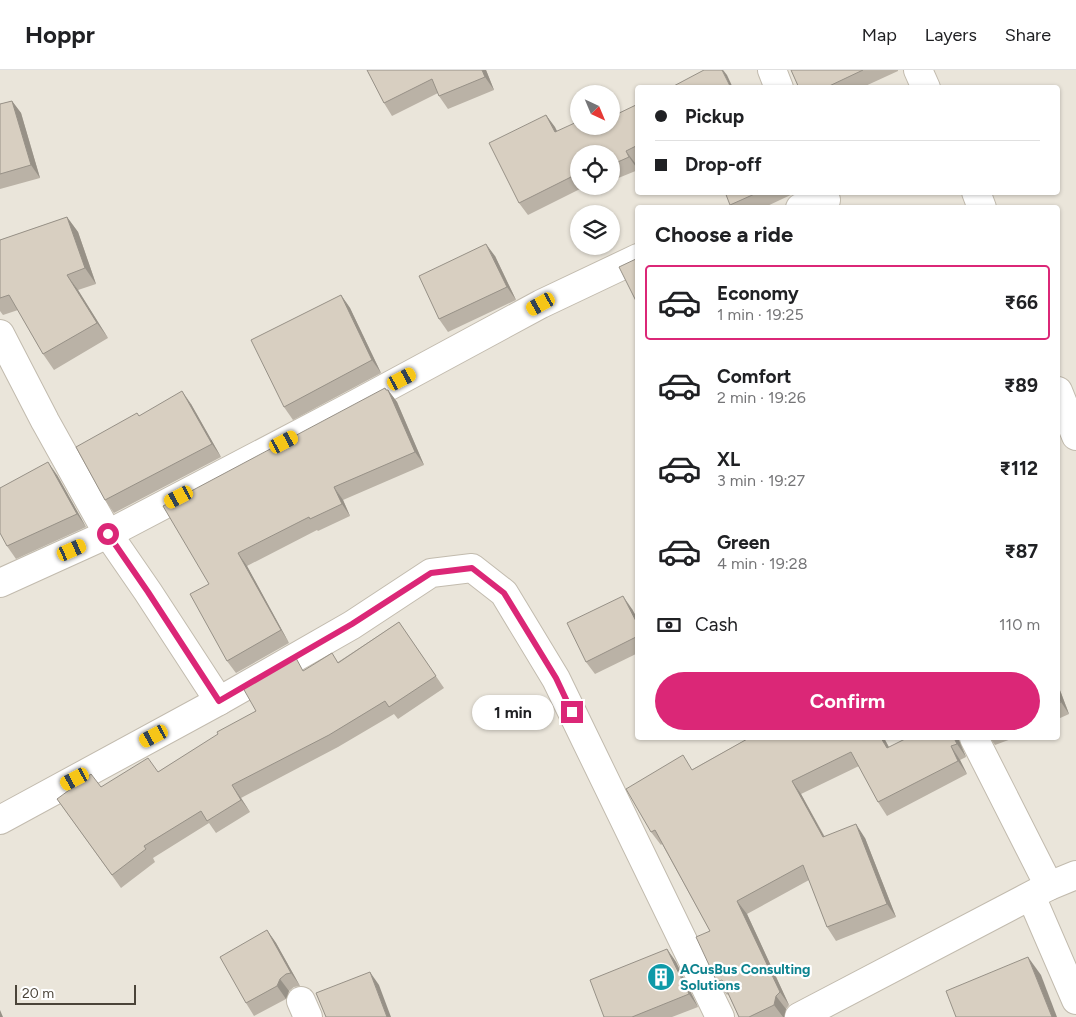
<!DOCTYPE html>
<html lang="en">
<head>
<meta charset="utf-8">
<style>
	:root { --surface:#fff; --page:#f2f2f2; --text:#202124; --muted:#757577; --line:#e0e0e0; --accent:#db2777 }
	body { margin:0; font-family:Figtree,sans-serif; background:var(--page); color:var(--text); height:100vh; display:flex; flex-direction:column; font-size:19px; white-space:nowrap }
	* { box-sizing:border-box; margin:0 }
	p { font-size:16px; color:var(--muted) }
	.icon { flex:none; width:28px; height:28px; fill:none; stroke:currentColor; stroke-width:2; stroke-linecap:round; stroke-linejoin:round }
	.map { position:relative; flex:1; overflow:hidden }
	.sheet { position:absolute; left:635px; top:135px; width:425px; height:535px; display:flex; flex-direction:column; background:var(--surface); border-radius:5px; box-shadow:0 1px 4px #0004 }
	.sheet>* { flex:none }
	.banner { position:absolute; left:635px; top:15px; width:425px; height:110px; border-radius:5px; box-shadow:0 1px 4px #0004; display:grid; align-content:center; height:110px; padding:0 20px; background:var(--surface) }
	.needle { width:32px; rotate:136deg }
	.tools { position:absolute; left:570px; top:15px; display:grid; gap:10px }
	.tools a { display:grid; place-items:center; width:50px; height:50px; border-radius:50%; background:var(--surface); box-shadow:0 1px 4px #0004; font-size:25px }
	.scale { position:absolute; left:15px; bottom:12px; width:121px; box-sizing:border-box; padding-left:5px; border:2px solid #4b4439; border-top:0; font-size:14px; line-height:18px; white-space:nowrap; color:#4b4439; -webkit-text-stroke:4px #fff; paint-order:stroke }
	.end { position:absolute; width:22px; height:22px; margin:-11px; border:6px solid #db2777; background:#fff; box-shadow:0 0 0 2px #fff }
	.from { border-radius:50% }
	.bubble { position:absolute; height:35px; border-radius:18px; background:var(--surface); box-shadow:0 1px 4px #0004; font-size:16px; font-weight:700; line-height:35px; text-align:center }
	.car { position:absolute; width:15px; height:30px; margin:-15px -8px; border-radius:6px; box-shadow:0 0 4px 1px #0007; background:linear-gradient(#f5c518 24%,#345 0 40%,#f5c518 0 76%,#345 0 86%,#f5c518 0) }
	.banner b { display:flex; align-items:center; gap:18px; height:48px; font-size:19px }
	.banner b+b { border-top:1px solid var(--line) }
	.banner i { width:12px; height:12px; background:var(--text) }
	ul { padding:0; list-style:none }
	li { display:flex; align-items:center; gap:15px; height:75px; margin:0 10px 8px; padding:0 10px; border:2px solid transparent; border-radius:5px }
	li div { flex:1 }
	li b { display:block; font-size:19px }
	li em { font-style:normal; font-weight:700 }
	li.on { border-color:var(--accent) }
	li>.icon { width:45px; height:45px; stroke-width:1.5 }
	h2 { padding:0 20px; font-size:22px; line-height:60px }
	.pay { display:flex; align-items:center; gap:12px; height:55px; padding:0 20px; font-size:19px }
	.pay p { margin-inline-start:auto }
	.primary-button { display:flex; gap:10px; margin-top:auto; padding:10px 20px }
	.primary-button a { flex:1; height:58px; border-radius:30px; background:var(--accent); color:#fff; font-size:20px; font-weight:700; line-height:58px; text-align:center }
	header { display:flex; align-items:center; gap:30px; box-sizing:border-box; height:70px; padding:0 25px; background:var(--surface); border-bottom:1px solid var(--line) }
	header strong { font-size:24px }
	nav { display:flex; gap:28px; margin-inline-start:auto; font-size:18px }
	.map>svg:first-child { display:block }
</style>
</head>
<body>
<header>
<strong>Hoppr</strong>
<nav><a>Map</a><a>Layers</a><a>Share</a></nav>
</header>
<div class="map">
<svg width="1076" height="947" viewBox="0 0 1076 947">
	<rect width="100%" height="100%" fill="#f6f3ec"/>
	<path fill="#eae5da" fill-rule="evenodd" d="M0,0H1076V947H0ZM638,18H1058V122H638ZM579,24H611V56H579ZM579,84H611V116H579ZM638,138H1058V668H638ZM579,144H611V176H579Z"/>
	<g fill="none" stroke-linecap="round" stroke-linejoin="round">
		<g stroke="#c2bbae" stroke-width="30">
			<g id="minor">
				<path d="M772,0L779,18"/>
				<path d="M918,0L926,18"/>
				<path d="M976,122L982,138"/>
				<path d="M800,138L826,130"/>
				<path d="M0,264L45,351L108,464L148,522L219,631"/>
				<path d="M1058,321L1076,366"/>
				<path d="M0,513L108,464L354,335L541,234L638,188"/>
				<path d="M974,668L1049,816"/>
				<path d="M0,750L219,631L352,555L431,503L472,498L504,523L556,609L720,947"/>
				<path d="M1031,826L1076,930"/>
				<path d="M301,931L308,947"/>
				<path d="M799,947L1049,816L1076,805"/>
			</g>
		</g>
		<use href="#minor" stroke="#fff" stroke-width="28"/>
	</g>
	<g fill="#bab2a6">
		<path d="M367,0H486L494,20L448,39L439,26L438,23L392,46L384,33Z"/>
		<path d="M791,0H898V1L861,18H799Z"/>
		<path d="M12,31L21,43L40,108L0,119V34Z"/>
		<path d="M638,34V92L635,93L638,100L611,111V84H579V116H586L528,145L519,133L546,45L557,61L611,56V44L613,46Z"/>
		<path d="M590,116H600L593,119Z"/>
		<path d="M725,122H797L763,138H732Z"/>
		<path d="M67,147L78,162L96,214L78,220L108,268L54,300L43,284L18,240L3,245L0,241V170Z"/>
		<path d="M495,186L516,230L448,262L439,249Z"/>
		<path d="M341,225L350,238L381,303L293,350L284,337Z"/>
		<path d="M388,320L397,332L424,395L343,430L350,446L318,461L317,460L247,496L289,573L236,603L227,591L209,514Z"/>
		<path d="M191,334L221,387L114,443L105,430L137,343L139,346Z"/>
		<path d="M57,405L86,457L16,489L7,476Z"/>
		<path d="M632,539L638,550V583L595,604L586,592Z"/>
		<path d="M399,552L444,618L398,649L394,644L338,677L241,728L250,742L216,763L209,753L153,788L155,792L121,818L57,729L158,702L256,641L305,600L338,592Z"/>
		<path d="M1058,615L1069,644L1058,649Z"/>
		<path d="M749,668H884L889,677L958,668L966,687L960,690L967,704L887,746L878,732L859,696L801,724L825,767L865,768L896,847L836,871L827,857L809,810L747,844L789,935L786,939L784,947H739L728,924L727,925L717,912L710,861L662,774L661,775L651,762L693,699Z"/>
		<path d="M990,668H1014L995,675Z"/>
		<path d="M267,860L276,873L300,916L294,917L289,921L286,929L254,946L246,933Z"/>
		<path d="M667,879L676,892L698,937L672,947H604Z"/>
	</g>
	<g fill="#979187">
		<path d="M482,0H486L494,20L485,7Z"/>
		<path d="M722,0H723L727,5L733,18H731Z"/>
		<path d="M12,31L21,43L40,108L31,95Z"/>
		<path d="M546,45L555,57L563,74L555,62Z"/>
		<path d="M626,81L635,93L638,100L629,87Z"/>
		<path d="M67,147L78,162L96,214L85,198Z"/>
		<path d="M486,174L495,186L516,230L507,217Z"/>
		<path d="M67,205L78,220L108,268L97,253Z"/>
		<path d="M341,225L350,238L381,303L372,290Z"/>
		<path d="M388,320L397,332L424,395L415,382Z"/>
		<path d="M182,321L191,334L221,387L212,374Z"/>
		<path d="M48,392L57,405L86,457L77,444Z"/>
		<path d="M334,417L343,430L350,446L342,434Z"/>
		<path d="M238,483L247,496L289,573L281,560Z"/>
		<path d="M623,526L632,539L638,550V555Z"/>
		<path d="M1058,615L1069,644L1061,632L1058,624Z"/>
		<path d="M881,668H884L896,691L887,678Z"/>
		<path d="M954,668H958L966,687L957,674Z"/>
		<path d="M951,676L960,690L967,704L958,691Z"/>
		<path d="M792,711L801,724L832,781L823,767Z"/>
		<path d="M232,715L241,728L250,742L241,730Z"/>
		<path d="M856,754L865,768L896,847L887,834Z"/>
		<path d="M737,831L747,844L789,935L780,922Z"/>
		<path d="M267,860L276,873L300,916L291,903Z"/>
		<path d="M667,879L676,892L698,937L689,924Z"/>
		<path d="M1028,887L1041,905L1057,947H1052Z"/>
		<path d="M370,902L379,915L391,947H387Z"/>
		<path d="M280,909L289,921L286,929L277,916Z"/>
		<path d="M776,926L786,939L784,947H783L774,935Z"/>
		<path d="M0,940L3,947H0Z"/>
	</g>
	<g fill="#d8cfc1" stroke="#979187">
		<path d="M367,0H482L485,7L439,26L432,9L384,33Z"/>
		<path d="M704,0H722L731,18H670Z"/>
		<path d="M791,0H863L825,18H799Z"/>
		<path d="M12,31L31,95L0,104V34Z"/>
		<path d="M638,34V75L626,81L629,87L611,95V84H579V103L519,133L489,73L546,45L555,62L579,51V56H611V47Z"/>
		<path d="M725,122H759L730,135Z"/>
		<path d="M67,147L85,198L67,205L97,253L43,284L9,225L0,228V170Z"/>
		<path d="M486,174L507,217L439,249L419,206Z"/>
		<path d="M638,188V235L619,197Z"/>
		<path d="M341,225L372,290L284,337L251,270Z"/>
		<path d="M385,318L386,320H388L415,382L334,417L342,434L310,449L309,447L238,483L281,560L227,591L190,524L209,514L163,436Z"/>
		<path d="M182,321L212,374L105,430L76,377L137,343L139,346Z"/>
		<path d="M48,392L77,444L7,476L0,463V418Z"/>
		<path d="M623,526L638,555V566L586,592L567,553Z"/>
		<path d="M399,552L436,606L389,637L385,631L329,665L232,715L241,730L207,751L201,741L144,776L146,779L112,805L57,729L91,704L101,717L148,688L158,702L218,664L217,662L256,641L243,618L296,588L303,601L332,583L338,593Z"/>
		<path d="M1058,624L1061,632L1058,633Z"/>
		<path d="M749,668H881L887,678L907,668H954L957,674L951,676L958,691L878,732L851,682L792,711L823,767L856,754L887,834L827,857L803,795L737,831L780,922L776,926L774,935L749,947H739L722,910L717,912L696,867L710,861L655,760L651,762L626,719L683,685L692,700Z"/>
		<path d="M267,860L291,903L286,904L280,909L277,916L246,933L220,887Z"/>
		<path d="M667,879L689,924L632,947H604L590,910Z"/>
		<path d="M1028,887L1052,947H956L946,921Z"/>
		<path d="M370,902L387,947H326L316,923Z"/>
	</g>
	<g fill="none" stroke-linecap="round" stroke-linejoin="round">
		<path stroke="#db2777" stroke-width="6" d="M108,464L148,522L219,631L352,554L431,503L472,498L504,523L556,608L572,642"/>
	</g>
	<defs>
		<g id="building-disc" transform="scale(1.4375)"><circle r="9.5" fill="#0f9aa8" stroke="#fff"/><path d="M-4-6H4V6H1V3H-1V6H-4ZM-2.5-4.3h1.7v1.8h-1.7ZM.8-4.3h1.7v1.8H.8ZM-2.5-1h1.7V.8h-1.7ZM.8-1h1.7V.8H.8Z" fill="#fff"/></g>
	</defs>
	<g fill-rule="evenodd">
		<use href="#building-disc" x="661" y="907"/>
	</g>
	<g text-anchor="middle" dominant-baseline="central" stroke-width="4.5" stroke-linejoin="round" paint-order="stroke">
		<g font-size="14" font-weight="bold" fill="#0d838f" stroke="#fff" text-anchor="start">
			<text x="680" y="899">ACusBus Consulting<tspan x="680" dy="16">Solutions</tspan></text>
		</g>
	</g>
</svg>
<div class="tools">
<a><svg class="needle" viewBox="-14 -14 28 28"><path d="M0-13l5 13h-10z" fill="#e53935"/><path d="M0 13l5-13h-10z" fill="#757577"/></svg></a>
<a><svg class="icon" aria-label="locate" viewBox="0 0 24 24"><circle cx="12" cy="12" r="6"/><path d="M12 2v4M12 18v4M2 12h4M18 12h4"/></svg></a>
<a><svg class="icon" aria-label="layers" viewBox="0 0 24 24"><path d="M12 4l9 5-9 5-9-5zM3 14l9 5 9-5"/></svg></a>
</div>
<div class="scale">20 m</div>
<i class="end from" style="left:108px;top:464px"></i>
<i class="end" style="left:572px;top:642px"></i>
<div class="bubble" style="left:472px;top:625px;width:82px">1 min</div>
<i class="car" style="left:541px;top:234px;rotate:241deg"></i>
<i class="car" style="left:402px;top:309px;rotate:62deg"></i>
<i class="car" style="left:284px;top:372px;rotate:62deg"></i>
<i class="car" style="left:179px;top:427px;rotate:242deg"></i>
<i class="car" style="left:72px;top:480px;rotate:66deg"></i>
<i class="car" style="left:154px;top:666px;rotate:242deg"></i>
<i class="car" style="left:75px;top:709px;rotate:242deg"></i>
<div class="banner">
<b><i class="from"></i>Pickup</b>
<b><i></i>Drop-off</b>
</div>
<section class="sheet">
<h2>Choose a ride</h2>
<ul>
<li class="on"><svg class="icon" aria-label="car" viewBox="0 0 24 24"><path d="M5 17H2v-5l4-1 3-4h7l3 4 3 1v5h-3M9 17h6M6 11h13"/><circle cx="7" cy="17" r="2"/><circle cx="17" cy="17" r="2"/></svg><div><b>Economy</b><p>1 min · 19:25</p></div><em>₹66</em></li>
<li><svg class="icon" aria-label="car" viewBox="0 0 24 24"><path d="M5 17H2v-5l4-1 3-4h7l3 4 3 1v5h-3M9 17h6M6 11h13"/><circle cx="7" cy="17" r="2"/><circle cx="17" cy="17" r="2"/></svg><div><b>Comfort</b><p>2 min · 19:26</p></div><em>₹89</em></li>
<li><svg class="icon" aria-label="car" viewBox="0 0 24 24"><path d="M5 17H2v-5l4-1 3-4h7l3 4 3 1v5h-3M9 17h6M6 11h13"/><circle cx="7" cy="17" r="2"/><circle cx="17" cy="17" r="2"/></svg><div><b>XL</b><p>3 min · 19:27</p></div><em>₹112</em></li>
<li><svg class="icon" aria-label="car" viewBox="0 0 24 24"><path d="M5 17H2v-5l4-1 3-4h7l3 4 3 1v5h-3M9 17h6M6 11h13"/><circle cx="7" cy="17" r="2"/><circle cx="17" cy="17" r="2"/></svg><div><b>Green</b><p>4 min · 19:28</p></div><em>₹87</em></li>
</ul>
<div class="pay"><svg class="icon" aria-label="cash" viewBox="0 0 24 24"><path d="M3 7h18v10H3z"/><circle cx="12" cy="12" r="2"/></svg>Cash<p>110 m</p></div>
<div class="primary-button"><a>Confirm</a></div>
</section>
</div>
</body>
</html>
